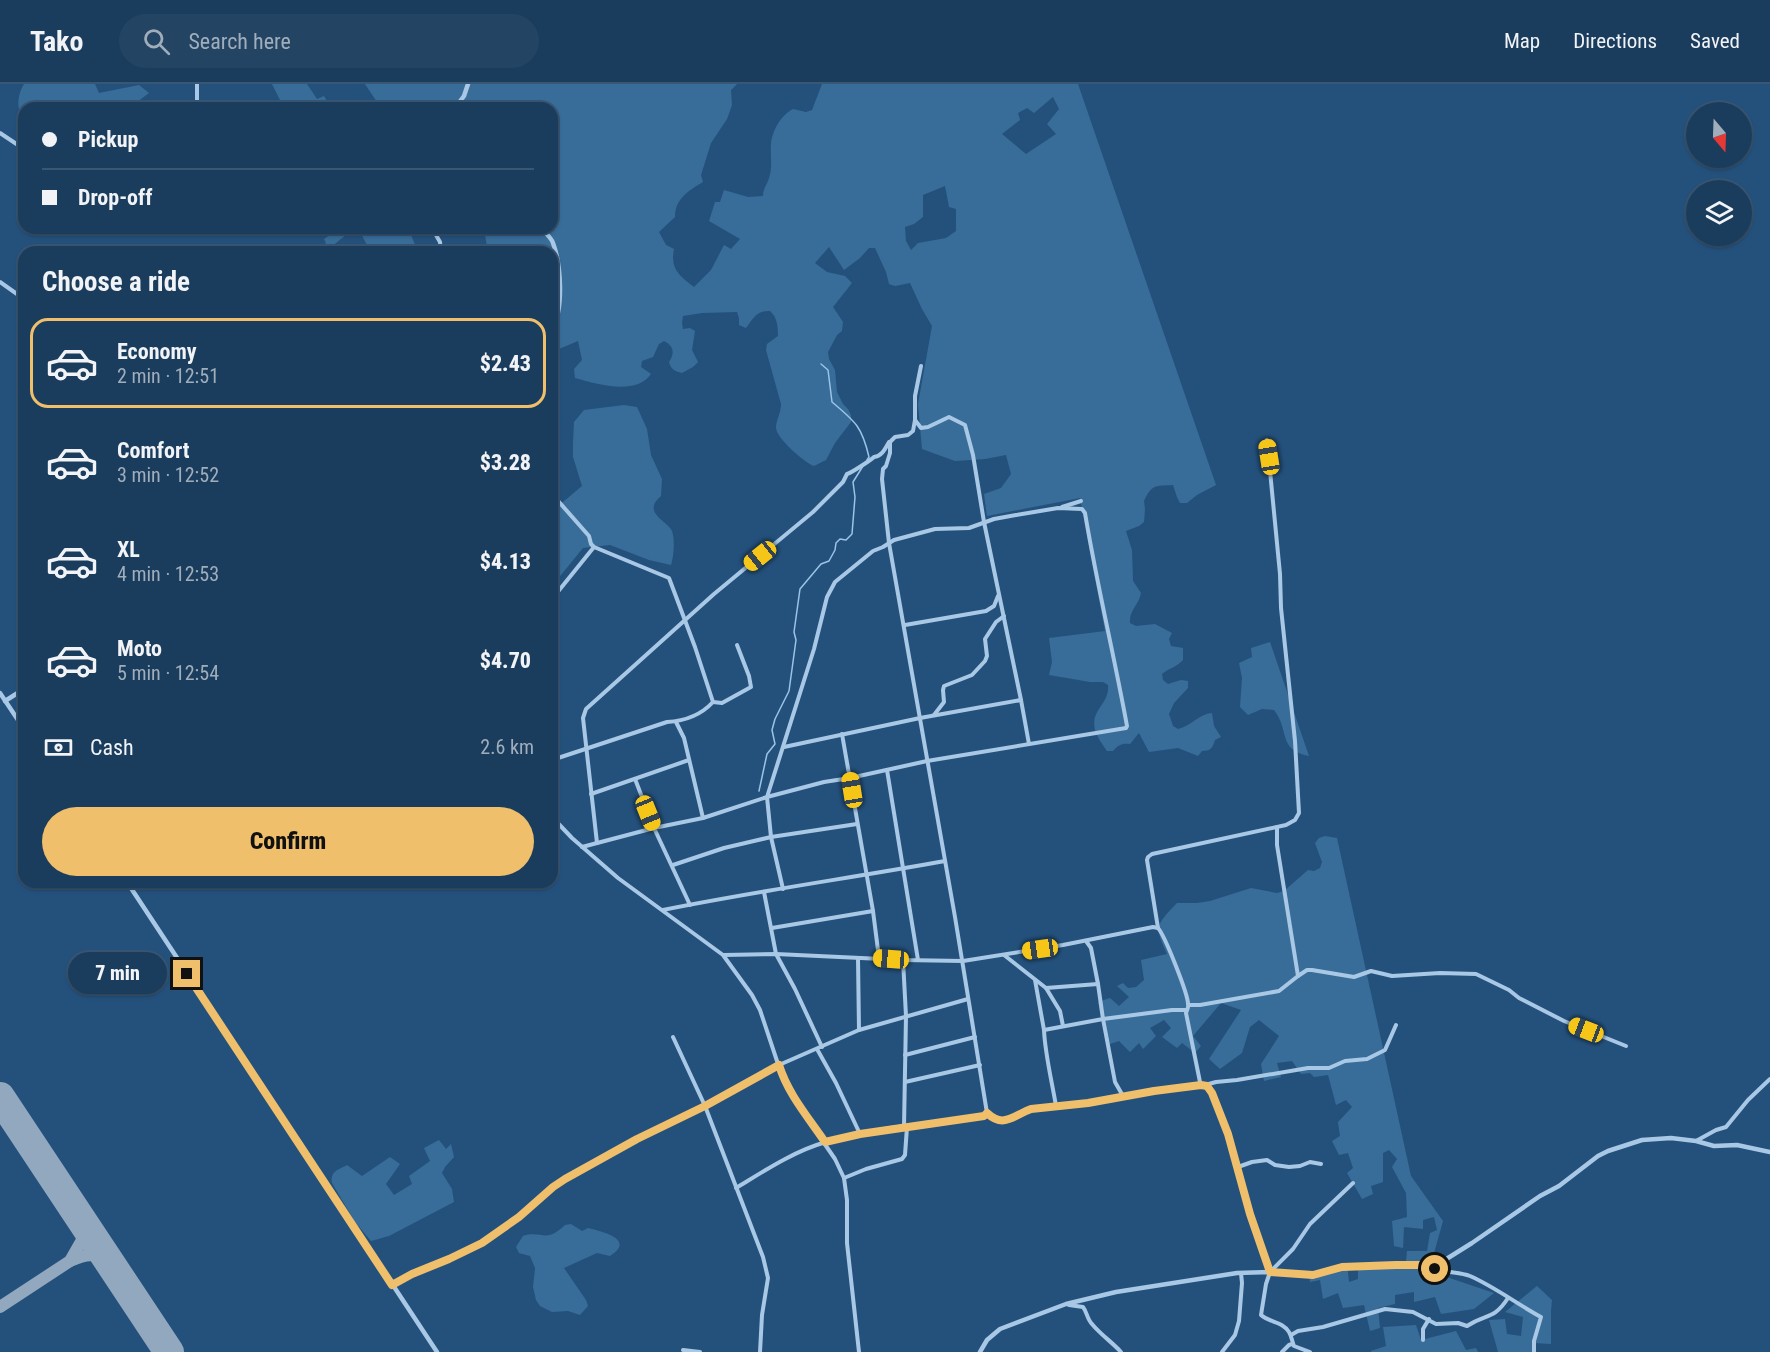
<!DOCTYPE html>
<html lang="en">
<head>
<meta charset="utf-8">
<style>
	:root { --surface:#1b3d5d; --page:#244463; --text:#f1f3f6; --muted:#a0aebc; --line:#395672; --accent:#efbf6c }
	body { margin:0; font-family:"Roboto Condensed",sans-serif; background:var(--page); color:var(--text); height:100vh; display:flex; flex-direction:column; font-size:22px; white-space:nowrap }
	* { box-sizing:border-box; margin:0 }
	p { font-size:20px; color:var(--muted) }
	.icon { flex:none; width:33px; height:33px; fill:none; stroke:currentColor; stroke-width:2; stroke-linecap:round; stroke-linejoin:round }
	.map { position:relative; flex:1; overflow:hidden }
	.sheet { position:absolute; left:18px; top:162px; width:540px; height:642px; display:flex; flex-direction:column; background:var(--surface); border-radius:18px; box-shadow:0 2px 4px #0004,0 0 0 2px var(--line) }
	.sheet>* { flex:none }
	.hud { position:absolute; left:18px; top:18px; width:540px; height:132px; border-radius:18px; box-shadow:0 2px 4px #0004,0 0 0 2px var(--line); display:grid; align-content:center; height:132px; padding:0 24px; background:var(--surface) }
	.needle { width:39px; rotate:161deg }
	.controls { position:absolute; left:1686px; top:18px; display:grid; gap:12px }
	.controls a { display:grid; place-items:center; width:66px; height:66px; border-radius:50%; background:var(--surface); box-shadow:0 2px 4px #0004,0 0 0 2px var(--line); font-size:30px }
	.end { position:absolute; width:27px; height:27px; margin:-14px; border:8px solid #efbf6c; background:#111; box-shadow:0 0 0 3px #111 }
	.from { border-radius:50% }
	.bubble { position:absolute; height:42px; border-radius:21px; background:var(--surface); box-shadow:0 2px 4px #0004,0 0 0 2px var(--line); font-size:20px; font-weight:800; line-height:42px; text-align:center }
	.car { position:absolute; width:18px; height:36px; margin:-18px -9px; border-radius:8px; box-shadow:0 0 4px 2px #0007; background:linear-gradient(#f5c518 24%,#345 0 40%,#f5c518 0 76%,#345 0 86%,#f5c518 0) }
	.hud b { display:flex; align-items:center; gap:21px; height:57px; font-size:22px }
	.hud b+b { border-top:2px solid var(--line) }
	.hud i { width:15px; height:15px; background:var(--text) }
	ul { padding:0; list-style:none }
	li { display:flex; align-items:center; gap:18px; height:90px; margin:0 12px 9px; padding:0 12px; border:3px solid transparent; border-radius:18px }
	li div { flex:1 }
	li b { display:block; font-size:22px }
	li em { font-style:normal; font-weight:800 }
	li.current { border-color:var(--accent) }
	li>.icon { width:54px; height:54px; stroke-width:1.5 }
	h2 { padding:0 24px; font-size:27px; line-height:72px }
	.pay { display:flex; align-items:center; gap:15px; height:66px; padding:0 24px; font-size:22px }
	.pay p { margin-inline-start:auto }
	.button { display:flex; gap:12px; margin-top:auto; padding:12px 24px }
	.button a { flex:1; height:69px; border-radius:36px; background:var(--accent); color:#111; font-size:24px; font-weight:800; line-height:69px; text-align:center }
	header { display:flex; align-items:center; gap:36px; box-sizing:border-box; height:84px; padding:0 30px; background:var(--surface); border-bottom:2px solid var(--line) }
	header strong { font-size:28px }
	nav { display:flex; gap:33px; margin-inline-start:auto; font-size:21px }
	.search { width:420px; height:54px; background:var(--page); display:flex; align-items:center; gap:15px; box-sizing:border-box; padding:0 21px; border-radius:33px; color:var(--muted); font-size:22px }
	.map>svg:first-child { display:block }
</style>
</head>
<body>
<header>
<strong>Tako</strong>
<div class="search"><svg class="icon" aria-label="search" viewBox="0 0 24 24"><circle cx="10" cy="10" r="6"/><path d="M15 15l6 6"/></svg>Search here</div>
<nav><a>Map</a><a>Directions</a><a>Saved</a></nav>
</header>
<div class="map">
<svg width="1770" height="1268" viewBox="0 0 1770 1268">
	<rect width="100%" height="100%" fill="#24517c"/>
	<g fill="#386c99" fill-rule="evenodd">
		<path d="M24,0H95L99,9L139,1L149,9L129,24H24V37C16,26 17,11 24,0Z"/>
		<path d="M272,0H307L317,15L324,12L331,24H284Z"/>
		<path d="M365,0H737L731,6L732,21L727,35L711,59L701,91L703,98C688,107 675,115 675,133L659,148L666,161L674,165C670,185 679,191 694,203L711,186L724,161L731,165L740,155L709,137L715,118H720L724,106L748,113L763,112C763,104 767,101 769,94C773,83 770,71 771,60C772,47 781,31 793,25L806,28L812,26L822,0H1078L1216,401L1197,411L1187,419H1180L1177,413L1173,401C1155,402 1152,400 1144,417L1145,425L1144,438L1139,442L1126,447L1132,466L1133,497L1141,509C1139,521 1129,526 1130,539L1136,542L1155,540L1172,549L1169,555L1171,562L1183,564V576C1177,583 1169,584 1162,590L1163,596L1168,600L1181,596L1188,597V604L1174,619L1169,630L1173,642L1178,645C1191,642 1199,630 1212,629L1214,642L1221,653L1215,656C1213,664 1210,667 1202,667L1198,672L1178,664L1149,668L1139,649L1130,660C1122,659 1118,661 1113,667H1107C1103,661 1097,653 1095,646C1090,625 1110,620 1108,601L1103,598H1090L1049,591L1052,578L1049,554L1105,547L1080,414L987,432L984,410L1001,404L1011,390L1006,371L985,375L955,377L922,365L918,320L932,242L922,225L910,199L895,202L889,200L886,188L875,164H869L860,174L844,186L829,163L815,179L827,188L845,192L852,199L833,223L843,238L842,247L837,251L828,268L829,275L835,286L837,308L843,320L848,325L851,331V338L835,359L826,376L814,382C805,379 777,355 776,344C776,336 781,329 781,320L766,266L767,260L778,252C778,242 777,233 770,227C757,226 753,235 746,244L739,241V234L737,228L702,229L683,232L682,239L683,245L690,244L695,247L692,266L698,278L693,283L682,289C674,287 671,285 669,278C675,269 674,262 664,257L659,260L653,273L642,277L641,283L651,290C636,312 596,300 575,294L574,285L582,276L578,257L552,268V168H477L487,163L484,144H552V24H381ZM1053,13L1059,25L1047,40L1056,50L1026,70L1002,50L1020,36L1018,29L1027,24L1034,29ZM945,102L949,123L956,125V147L946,154L918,159L911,166L906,157L905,143L914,140L923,133V111Z"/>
		<path d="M337,144H354L330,164L320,166L326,159L324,155L337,146Z"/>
		<path d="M358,144H415L411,151L418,168H358L367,161Z"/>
		<path d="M624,321L637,323L647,345L651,371L662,395L661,412C641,429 668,437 672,447C675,456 674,471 671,481L649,476L610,461L583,464L552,502V419L563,418L582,402L573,373V359L574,338L584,326Z"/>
		<path d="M1270,558L1309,672C1277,666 1290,646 1274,626L1262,625L1248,631L1240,623L1242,594L1239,579L1252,573L1251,564Z"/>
		<path d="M1325,752L1337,754L1411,1092L1443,1137L1429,1187L1494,1209L1474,1225L1441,1230L1435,1213L1414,1218V1208L1395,1211V1220L1378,1224L1380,1244L1370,1247L1364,1221L1343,1224L1338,1209L1323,1215L1320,1196L1310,1198L1309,1190L1347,1179L1349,1198L1358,1195V1184L1406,1177L1407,1167H1427L1430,1149L1437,1146L1434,1133L1423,1136V1145L1404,1143L1403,1164L1394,1162L1392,1137L1407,1133L1406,1109L1392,1083L1397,1075L1389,1066L1383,1069V1098L1371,1102L1373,1110L1362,1115L1347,1089L1353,1084L1348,1069L1339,1071L1332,1057L1340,1052L1338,1038L1352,1023L1346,1016L1336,1021L1328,991L1314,993L1310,989L1301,990L1292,977L1277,979L1281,993L1264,997L1261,980L1279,952L1259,936L1250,943L1242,969L1220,985L1209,975L1241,926L1221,919L1193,952L1201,962L1195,969L1182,959L1177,964L1162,953L1171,944L1164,936L1150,944L1156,952L1143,965L1139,959L1130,968L1119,957L1107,961L1098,918L1110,914L1119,922L1129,913L1117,902L1123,899L1128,904L1136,903L1144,896L1141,876L1167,870C1154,842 1156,841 1177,819H1197L1210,817L1251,804L1277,809L1284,807L1308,786L1314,787L1320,784L1322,778L1315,759L1319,754Z"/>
		<path d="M439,1056L446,1065L451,1060L454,1073L445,1083L442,1089L452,1105L454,1118L389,1152L371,1157L355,1138L332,1099C330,1087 338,1086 347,1081L362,1092L390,1073L400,1080L386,1100L394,1111L412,1100L409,1092L430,1077L424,1064Z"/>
		<path d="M571,1140L582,1147L588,1144C600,1147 637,1155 610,1172L597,1169L564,1184L586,1216L588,1222L580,1231L568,1227L552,1228L540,1222L536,1216L533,1203L535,1184L530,1172L519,1169L516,1163L523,1152C543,1146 545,1160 565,1141Z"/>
		<path d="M1537,1202L1552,1216L1551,1227V1260L1534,1259L1532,1268H1498L1489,1236L1505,1235L1507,1250L1521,1252L1523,1233L1505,1228Z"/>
		<path d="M1416,1241L1421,1256L1456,1247L1466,1266L1476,1264L1478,1268H1371V1267L1386,1262L1383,1243Z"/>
	</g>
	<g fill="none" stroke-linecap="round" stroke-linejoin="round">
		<g stroke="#9cc4e6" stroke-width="1.5">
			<path d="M821,280L828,286L832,318C856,338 862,343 869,373L867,376"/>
			<path d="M759,707L767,670L775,660L772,646L775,635L789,607L796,556L794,548L800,505L821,480L829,477L835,466L836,459L840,455L846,456L852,450L855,413L853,398L863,382"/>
		</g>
		<g stroke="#92a8be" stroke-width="12">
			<path d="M70,1177C91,1168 95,1169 113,1183"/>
			<path d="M0,1223L70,1177L82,1156L83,1150L80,1132"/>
		</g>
		<path stroke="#92a8be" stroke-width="30" d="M0,1013L169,1268"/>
		<g stroke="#a8c8e5" stroke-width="4">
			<path d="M156,24L175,19L194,22L197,20V0"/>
			<path d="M0,49L24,65"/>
			<path d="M432,144L440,158L441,168"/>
			<path d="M0,198L24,215"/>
			<path d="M921,282L915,312V336L913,347L908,351L895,353L890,358V369L886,382L883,385L882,395L889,459L955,833L987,1029C1004,1046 1014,1030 1031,1025L1088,1019L1134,1010L1201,1001"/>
			<path d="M915,336L921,344L928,343L949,333L965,341L973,371L984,438L1021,616L1029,660"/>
			<path d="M1267,356L1280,490L1281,524L1295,657L1299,729L1295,736L1286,741L1152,770L1148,773L1147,776L1158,844C1165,852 1188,910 1188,920C1189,923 1187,926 1186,929L1200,998L1201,1001L1209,1004L1228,1050L1250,1130L1270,1188"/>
			<path d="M552,410L589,452L591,460L594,463L669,494L695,563L713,618C701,631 685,637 667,638L552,676"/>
			<path d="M1062,423L1081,417"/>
			<path d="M552,515L594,463"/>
			<path d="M905,541L986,527L994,522L998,512"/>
			<path d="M713,618L722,619L751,603L749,592L737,561"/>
			<path d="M934,631L944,618L943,606L944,602L972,591L985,577L987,572L985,555L996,538L1004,532"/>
			<path d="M676,638L684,654L703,734"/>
			<path d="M842,650L873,827L879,874"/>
			<path d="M784,663L920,634L1021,616"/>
			<path d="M887,686L918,876"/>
			<path d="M635,695L654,744L690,821"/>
			<path d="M591,710L689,676"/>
			<path d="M552,733L572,754L618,794L723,871L752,911L760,926L783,995L802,1027L835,1075L844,1094L847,1116V1159L859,1268"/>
			<path d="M1277,743V761L1298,892"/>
			<path d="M597,759L583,634L586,625L714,510L813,428L843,398L847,390C851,389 871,376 874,373C882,372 885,365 889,358"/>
			<path d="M582,763L654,744L703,734L767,713L824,698L850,694L927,677L1126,644L1127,642C1114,571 1097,501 1085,429L1082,425L1058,424L1016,431L994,435L969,444L935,445L894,456L883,463L873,467L835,498L827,513L814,565L767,713L771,753L783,805"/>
			<path d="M673,781L724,764L771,753L857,740"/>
			<path d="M764,808L776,870L795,905L822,963"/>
			<path d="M663,826C757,807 851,794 945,777"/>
			<path d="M772,844L873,827"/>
			<path d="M724,871L776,870L903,876L963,877L1063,861L1153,843L1158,844"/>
			<path d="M1004,871L1046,904L1098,900L1091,864L1086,857"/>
			<path d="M858,874L859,946"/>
			<path d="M903,876L906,932L904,1043"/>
			<path d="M1035,896L1044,946"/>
			<path d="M1046,904L1060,927L1063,942"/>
			<path d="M1189,921H1200L1279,907L1298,892L1307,886H1312L1354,893L1371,887L1392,892L1440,889L1476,890L1509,906L1519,914L1564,937L1626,962"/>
			<path d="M673,953L705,1022L763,1173L768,1194L762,1231L760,1268"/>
			<path d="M817,965L836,999L860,1050"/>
			<path d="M905,971L975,953"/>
			<path d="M905,998L980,981"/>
			<path d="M1205,1001L1216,998L1237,996L1308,984H1329L1345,977L1367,975L1385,966L1396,941"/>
			<path d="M1123,1012L1115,998L1103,935L1172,926H1186"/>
			<path d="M1056,1022C1052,998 1045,970 1044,946L1103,935L1098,900"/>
			<path d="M1696,1057L1716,1046L1726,1043L1748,1016L1770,995"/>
			<path d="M1238,1083L1252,1078L1267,1076L1275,1081L1289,1083L1300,1082L1310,1078L1321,1080"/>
			<path d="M844,1094L866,1085L902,1075L905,1071L907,1043"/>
			<path d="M736,1104C764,1087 794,1067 826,1058C875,1043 933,1039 984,1032L987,1029"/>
			<path d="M1429,1181C1442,1190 1457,1187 1470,1192C1495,1203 1517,1220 1541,1233L1534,1257V1268"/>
			<path d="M392,1201L412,1190L449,1175L482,1159L519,1133L553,1103L565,1095L637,1055L705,1022L779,981L859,946L968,915"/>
			<path d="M1069,1221L1083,1223C1087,1228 1087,1235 1092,1240C1101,1251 1112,1258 1121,1268"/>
			<path d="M1291,1251L1298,1247L1323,1243L1385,1225L1413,1228L1436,1240L1458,1239L1467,1242C1486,1229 1493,1237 1508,1214"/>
			<path d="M1423,1256V1245L1429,1235"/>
			<path d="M683,1266L700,1268"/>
			<path d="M1222,1268L1235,1251L1239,1237L1242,1199L1241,1189"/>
			<path d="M1282,1268L1289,1261L1292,1260"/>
			<path d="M1310,1268L1294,1262C1292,1258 1292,1253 1289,1248C1282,1237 1270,1239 1261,1231L1266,1200L1270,1188L1293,1165L1310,1140L1353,1099"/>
		</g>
		<g stroke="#a8c8e5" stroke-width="4.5">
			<path d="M455,24L464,12L468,0"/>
			<path d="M541,144C545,149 551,153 553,159C561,181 564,225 552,245"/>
			<path d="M0,609L24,645"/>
			<path d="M5,617L24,605"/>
			<path d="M127,798L437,1268"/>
			<path d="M980,1268L987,1256L1000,1245L1066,1220L1116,1208L1237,1189L1270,1188L1315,1191L1342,1183L1396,1181H1429L1440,1179L1472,1159L1540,1112L1559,1102L1598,1072L1608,1067L1642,1056L1671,1054L1696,1057L1714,1062L1737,1061L1770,1068"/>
		</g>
	</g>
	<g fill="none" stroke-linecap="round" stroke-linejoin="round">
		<path stroke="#efbf6c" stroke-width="8" d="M187,890L392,1201L412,1190L449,1175L482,1159L519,1133L553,1103L565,1095L637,1055L705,1022L779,981C788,1010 808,1033 825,1058L860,1050L984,1032L987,1029C1004,1045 1014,1031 1031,1025L1088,1019L1154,1007L1201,1001L1207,1002L1212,1009L1228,1050L1250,1130L1270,1188L1313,1191L1342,1183L1396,1181H1429L1435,1185"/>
	</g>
</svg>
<div class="controls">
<a><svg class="needle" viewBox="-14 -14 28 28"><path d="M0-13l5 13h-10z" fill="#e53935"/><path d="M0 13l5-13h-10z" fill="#a0aebc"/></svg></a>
<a><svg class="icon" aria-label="layers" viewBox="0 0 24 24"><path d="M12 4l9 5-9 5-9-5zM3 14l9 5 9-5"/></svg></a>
</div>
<i class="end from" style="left:1435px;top:1185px"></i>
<i class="end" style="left:187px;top:890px"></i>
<div class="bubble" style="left:68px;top:868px;width:99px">7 min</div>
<i class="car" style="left:1269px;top:373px;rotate:351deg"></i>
<i class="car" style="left:760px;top:472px;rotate:231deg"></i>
<i class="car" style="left:852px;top:706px;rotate:351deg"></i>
<i class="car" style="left:648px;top:729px;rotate:158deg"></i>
<i class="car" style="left:1040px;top:865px;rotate:262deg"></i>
<i class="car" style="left:891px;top:875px;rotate:274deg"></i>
<i class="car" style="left:1586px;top:946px;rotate:291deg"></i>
<div class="hud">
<b><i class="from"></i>Pickup</b>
<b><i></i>Drop-off</b>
</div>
<section class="sheet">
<h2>Choose a ride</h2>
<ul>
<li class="current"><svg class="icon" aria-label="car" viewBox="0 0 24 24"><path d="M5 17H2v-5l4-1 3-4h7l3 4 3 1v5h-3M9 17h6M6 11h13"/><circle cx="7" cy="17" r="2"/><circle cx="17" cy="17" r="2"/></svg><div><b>Economy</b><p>2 min · 12:51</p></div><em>$2.43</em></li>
<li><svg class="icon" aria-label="car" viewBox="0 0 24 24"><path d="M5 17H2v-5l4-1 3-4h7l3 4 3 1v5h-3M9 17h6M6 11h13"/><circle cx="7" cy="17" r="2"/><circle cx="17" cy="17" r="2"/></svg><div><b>Comfort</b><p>3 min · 12:52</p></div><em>$3.28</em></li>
<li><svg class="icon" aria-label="car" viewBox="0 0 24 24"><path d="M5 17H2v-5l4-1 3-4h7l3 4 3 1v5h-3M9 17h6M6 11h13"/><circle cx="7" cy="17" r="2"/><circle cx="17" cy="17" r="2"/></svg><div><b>XL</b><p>4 min · 12:53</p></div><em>$4.13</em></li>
<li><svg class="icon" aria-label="car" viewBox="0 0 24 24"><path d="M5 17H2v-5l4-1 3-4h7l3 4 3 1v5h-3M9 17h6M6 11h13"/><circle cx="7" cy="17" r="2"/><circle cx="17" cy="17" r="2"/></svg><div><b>Moto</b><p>5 min · 12:54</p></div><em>$4.70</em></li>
</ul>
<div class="pay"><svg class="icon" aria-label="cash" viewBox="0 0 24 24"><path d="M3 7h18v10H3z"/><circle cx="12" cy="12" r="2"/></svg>Cash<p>2.6 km</p></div>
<div class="button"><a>Confirm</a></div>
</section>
</div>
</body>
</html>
